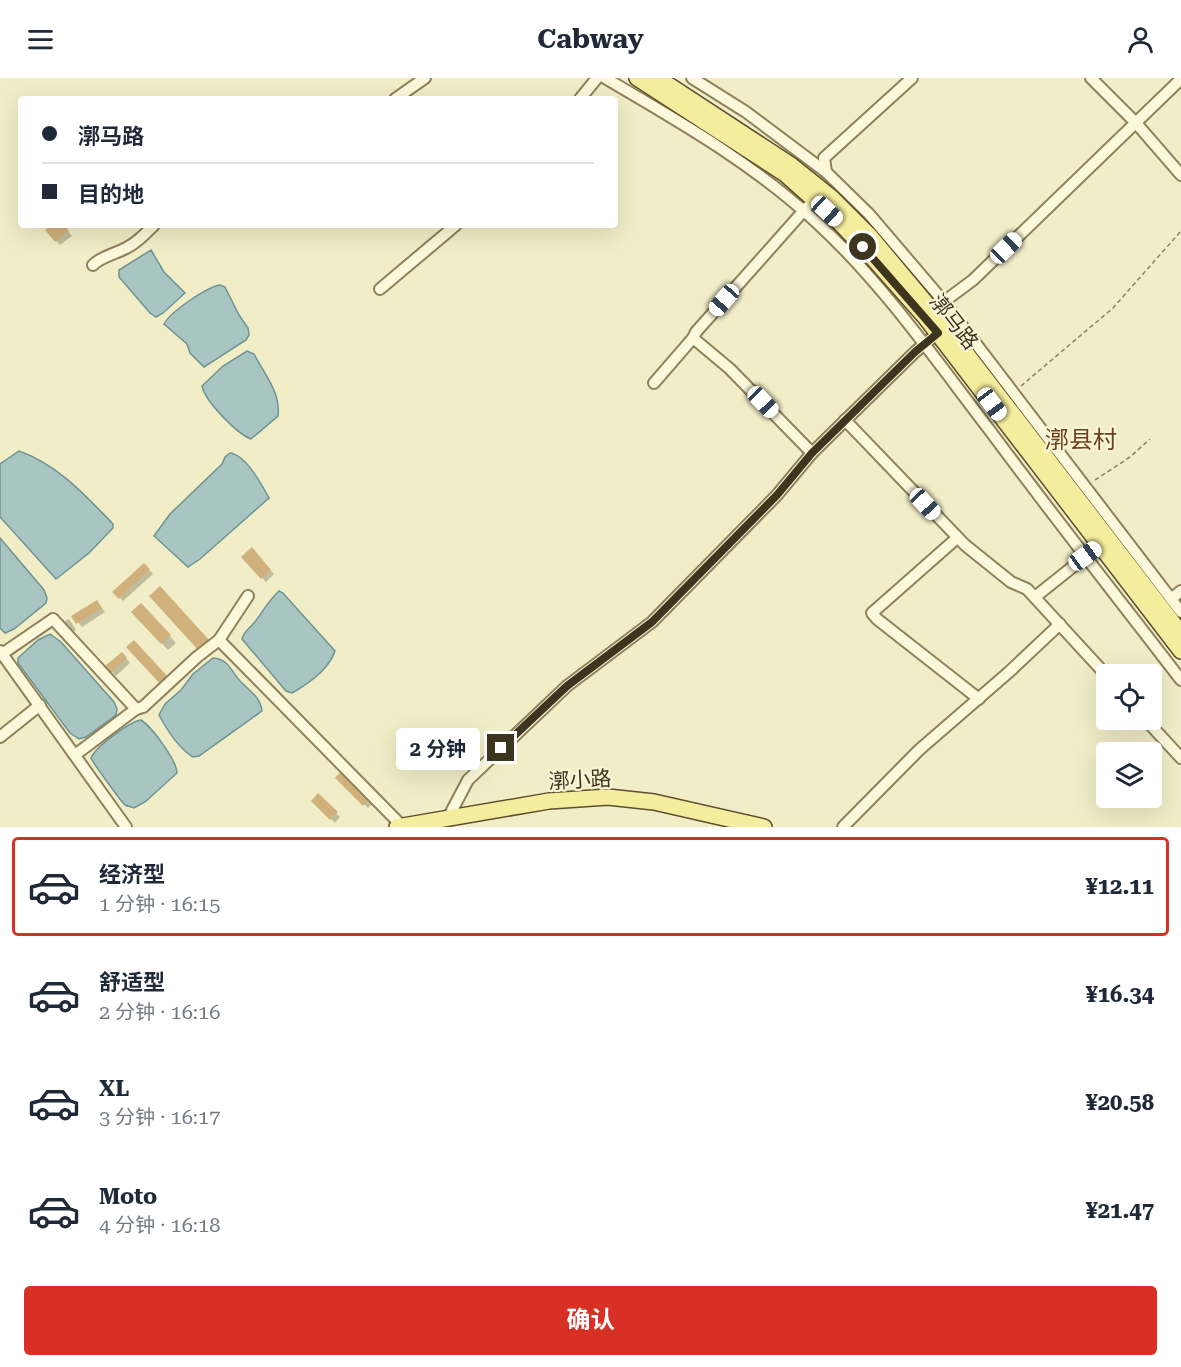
<!DOCTYPE html>
<html lang="zh">
<head>
<meta charset="utf-8">
<style>
	:root { --surface:#fff; --page:#f6f6f7; --text:#1f2937; --muted:#747a83; --line:#e0e1e3; --accent:#d93025 }
	body { margin:0; font-family:"Roboto Serif","Noto Sans SC",serif; background:var(--page); color:var(--text); height:100vh; display:flex; flex-direction:column; font-size:22px; white-space:nowrap }
	* { box-sizing:border-box; margin:0 }
	p { font-size:20px; color:var(--muted) }
	.icon { flex:none; width:33px; height:33px; fill:none; stroke:currentColor; stroke-width:2; stroke-linecap:round; stroke-linejoin:round }
	.map { position:relative; height:749px; overflow:hidden }
	.sheet { display:flex; flex-direction:column; background:var(--surface); flex:1 }
	.sheet>* { flex:none }
	.guide { position:absolute; left:18px; top:18px; width:600px; height:132px; border-radius:6px; box-shadow:0 6px 24px #0002; display:grid; align-content:center; height:132px; padding:0 24px; background:var(--surface) }
	.buttons { position:absolute; left:1096px; top:586px; display:grid; gap:12px }
	.buttons a { display:grid; place-items:center; width:66px; height:66px; border-radius:6px; background:var(--surface); box-shadow:0 6px 24px #0002; font-size:30px }
	.end { position:absolute; width:27px; height:27px; margin:-14px; border:8px solid #3e351f; background:#fff; box-shadow:0 0 0 3px #fff }
	.from { border-radius:50% }
	.bubble { position:absolute; height:42px; border-radius:6px; background:var(--surface); box-shadow:0 6px 24px #0002; font-size:20px; font-weight:700; line-height:42px; text-align:center }
	.car { position:absolute; width:18px; height:36px; margin:-18px -9px; border-radius:8px; box-shadow:0 0 4px 2px #0007; background:linear-gradient(#fff 24%,#345 0 40%,#fff 0 76%,#345 0 86%,#fff 0) }
	.guide b { display:flex; align-items:center; gap:21px; height:57px; font-size:22px }
	.guide b+b { border-top:2px solid var(--line) }
	.guide i { width:15px; height:15px; background:var(--text) }
	ul { padding:10px 0 0; list-style:none }
	li { display:flex; align-items:center; gap:18px; height:99px; margin:0 12px 9px; padding:0 12px; border:3px solid transparent; border-radius:6px }
	li div { flex:1 }
	li b { display:block; font-size:22px }
	li em { font-style:normal; font-weight:700 }
	li.selected { border-color:var(--accent) }
	li>.icon { width:54px; height:54px; stroke-width:1.5 }
	.button { display:flex; gap:12px; margin-top:auto; padding:12px 24px }
	.button a { flex:1; height:69px; border-radius:6px; background:var(--accent); color:#fff; font-size:24px; font-weight:700; line-height:69px; text-align:center }
	header { display:flex; justify-content:space-between; align-items:center; height:78px; padding:0 24px; background:var(--surface); font-size:27px; font-weight:700 }
	.map>svg:first-child { display:block }
</style>
</head>
<body>
<header><svg class="icon" aria-label="menu" viewBox="0 0 24 24"><path d="M4 6h16M4 12h16M4 18h16"/></svg>Cabway<svg class="icon" aria-label="person" viewBox="0 0 24 24"><circle cx="12" cy="8" r="4"/><path d="M4 21q1-7 8-7t8 7"/></svg></header>
<div class="map">
<svg width="1181" height="749" viewBox="0 0 1181 749">
	<rect width="100%" height="100%" fill="#f1edc7"/>
	<g fill="#a8c5c2" stroke="#6e9493" stroke-width="1.5">
		<path d="M151,172L164,194L185,215L163,235L156,239L150,235L119,199V192Z"/>
		<path d="M220,207L225,209L239,237L248,250L249,257L246,262L204,289L190,275L187,266L164,246C170,234 207,209 220,207Z"/>
		<path d="M247,273L254,276C264,295 281,315 278,338L251,361C236,355 205,323 202,308L223,288Z"/>
		<path d="M19,373C57,386 86,418 113,446V450L89,475L56,501L0,439V386Z"/>
		<path d="M230,375C246,377 262,407 269,420L200,481L188,489L154,458L170,436L222,386L225,379Z"/>
		<path d="M0,460L44,512L47,520L46,525L14,551L5,555L0,550Z"/>
		<path d="M279,513L283,515L335,573C329,591 308,606 292,615L286,613L242,561C244,553 249,551 254,545C263,534 268,523 279,513Z"/>
		<path d="M50,556L61,564L114,624L117,631L116,637L86,659L79,661L70,655L18,585V580L38,562Z"/>
		<path d="M213,580C230,581 232,596 242,605C251,614 260,619 262,633L199,678L193,679C178,670 167,652 159,637L165,626L181,612L193,596Z"/>
		<path d="M141,642C152,649 177,683 177,695L145,724L134,730C132,729 127,728 125,727C120,722 93,685 91,680C96,668 131,643 141,642Z"/>
	</g>
	<g fill="#0003">
		<path d="M53,147H63L72,158L60,167L47,152Z"/>
		<path d="M73,147H83L78,151Z"/>
		<path d="M252,471L274,496L266,504L243,479Z"/>
		<path d="M144,487L153,496L123,523L114,514Z"/>
		<path d="M97,523L105,534L82,549L73,538Z"/>
		<path d="M147,533L176,565L168,572L133,534Z"/>
		<path d="M69,541L76,552L72,554L65,543Z"/>
		<path d="M122,576L130,585L116,598L107,588Z"/>
		<path d="M342,694L373,725L368,730L337,700Z"/>
		<path d="M318,717L340,739L335,745L313,723Z"/>
	</g>
	<g fill="#d1b17b">
		<path d="M51,147H64L69,153L55,164L45,152Z"/>
		<path d="M252,469L271,492L261,501L241,479Z"/>
		<path d="M144,485L150,491L119,521L112,514Z"/>
		<path d="M160,508L210,563L199,573L149,518Z"/>
		<path d="M97,522L102,530L76,546L71,538Z"/>
		<path d="M141,525L171,557L161,566L131,534Z"/>
		<path d="M134,562L169,600L161,607L126,569Z"/>
		<path d="M122,574L127,580L111,595L105,588Z"/>
		<path d="M342,692L370,720L363,728L335,700Z"/>
		<path d="M318,715L338,734L330,742L311,723Z"/>
	</g>
	<g fill="none" stroke-linecap="round" stroke-linejoin="round">
		<g stroke="#8e815b" stroke-width="14">
			<g id="street">
				<path d="M605,0C680,44 749,83 814,142C882,204 935,281 991,354C1053,438 1118,520 1181,602"/>
				<path d="M692,0L746,34L826,94L869,136L944,224L1181,534"/>
				<path d="M1091,0L1136,45L1181,97"/>
				<path d="M395,21L425,0"/>
				<path d="M580,21L597,0"/>
				<path d="M826,94L824,80L912,0"/>
				<path d="M93,187C100,179 118,175 128,169C138,164 146,155 154,147"/>
				<path d="M380,211L456,147"/>
				<path d="M938,228L973,202L1181,1"/>
				<path d="M693,260L730,291L812,375"/>
				<path d="M654,305L693,260L696,254L807,129"/>
				<path d="M845,342L965,467L1011,504L1027,511L1107,598"/>
				<path d="M957,460L872,535L877,541L979,621"/>
				<path d="M1035,519L1100,467"/>
				<path d="M1171,521L1181,513"/>
				<path d="M219,562L402,748"/>
				<path d="M0,573L126,749"/>
				<path d="M2,576L53,541L136,631L143,629L197,579L219,562L248,518"/>
				<path d="M1146,642L1181,680"/>
				<path d="M0,659L40,627"/>
				<path d="M75,677L136,631"/>
				<path d="M448,740L468,702L567,608L652,544L777,417L812,375L915,274L938,255"/>
				<path d="M843,749L919,672L1009,594L1060,546"/>
			</g>
		</g>
		<g stroke="#5c4e2f" stroke-width="18">
			<g id="primary">
				<path d="M637,0L785,96L839,144L863,169L925,239L1181,573"/>
				<path d="M658,0L791,87L831,119L870,158L946,249L1181,555"/>
				<path d="M397,749L549,723L608,719L654,724L764,749"/>
			</g>
		</g>
		<g stroke="#8e815b" stroke-width="1.5" stroke-dasharray="4.5 3" stroke-linecap="butt">
			<path d="M1021,308L1113,230L1181,153"/>
			<path d="M1095,402L1130,379L1150,361"/>
		</g>
		<use href="#street" stroke="#fbf8db" stroke-width="10"/>
		<use href="#primary" stroke="#f5ed9e" stroke-width="15"/>
	</g>
	<g fill="none" stroke-linecap="round" stroke-linejoin="round">
		<path stroke="#3e351f" stroke-width="8" d="M501,670L567,608L652,544L777,417L812,375L915,274L938,255L863,169"/>
	</g>
	<g text-anchor="middle" dominant-baseline="central" stroke-width="4.5" stroke-linejoin="round" paint-order="stroke">
		<g font-size="21" fill="#3e351f" stroke="#f8f5d7">
			<text transform="translate(954 244) rotate(52)">漷马路</text>
			<text transform="translate(580 702) rotate(-3)">漷小路</text>
		</g>
		<g font-size="24" fill="#6d3f1c" stroke="#f8f5d7">
			<text x="1081" y="362">漷县村</text>
		</g>
	</g>
</svg>
<div class="buttons">
<a><svg class="icon" aria-label="locate" viewBox="0 0 24 24"><circle cx="12" cy="12" r="6"/><path d="M12 2v4M12 18v4M2 12h4M18 12h4"/></svg></a>
<a><svg class="icon" aria-label="layers" viewBox="0 0 24 24"><path d="M12 4l9 5-9 5-9-5zM3 14l9 5 9-5"/></svg></a>
</div>
<i class="end from" style="left:863px;top:169px"></i>
<i class="end" style="left:501px;top:670px"></i>
<div class="bubble" style="left:396px;top:650px;width:84px">2 分钟</div>
<i class="car" style="left:827px;top:133px;rotate:133deg"></i>
<i class="car" style="left:1006px;top:170px;rotate:46deg"></i>
<i class="car" style="left:724px;top:222px;rotate:221deg"></i>
<i class="car" style="left:763px;top:324px;rotate:136deg"></i>
<i class="car" style="left:992px;top:326px;rotate:143deg"></i>
<i class="car" style="left:925px;top:426px;rotate:137deg"></i>
<i class="car" style="left:1085px;top:478px;rotate:54deg"></i>
<div class="guide">
<b><i class="from"></i>漷马路</b>
<b><i></i>目的地</b>
</div>
</div>
<section class="sheet">
<ul>
<li class="selected"><svg class="icon" aria-label="car" viewBox="0 0 24 24"><path d="M5 17H2v-5l4-1 3-4h7l3 4 3 1v5h-3M9 17h6M6 11h13"/><circle cx="7" cy="17" r="2"/><circle cx="17" cy="17" r="2"/></svg><div><b>经济型</b><p>1 分钟 · 16:15</p></div><em>¥12.11</em></li>
<li><svg class="icon" aria-label="car" viewBox="0 0 24 24"><path d="M5 17H2v-5l4-1 3-4h7l3 4 3 1v5h-3M9 17h6M6 11h13"/><circle cx="7" cy="17" r="2"/><circle cx="17" cy="17" r="2"/></svg><div><b>舒适型</b><p>2 分钟 · 16:16</p></div><em>¥16.34</em></li>
<li><svg class="icon" aria-label="car" viewBox="0 0 24 24"><path d="M5 17H2v-5l4-1 3-4h7l3 4 3 1v5h-3M9 17h6M6 11h13"/><circle cx="7" cy="17" r="2"/><circle cx="17" cy="17" r="2"/></svg><div><b>XL</b><p>3 分钟 · 16:17</p></div><em>¥20.58</em></li>
<li><svg class="icon" aria-label="car" viewBox="0 0 24 24"><path d="M5 17H2v-5l4-1 3-4h7l3 4 3 1v5h-3M9 17h6M6 11h13"/><circle cx="7" cy="17" r="2"/><circle cx="17" cy="17" r="2"/></svg><div><b>Moto</b><p>4 分钟 · 16:18</p></div><em>¥21.47</em></li>
</ul>
<div class="button"><a>确认</a></div>
</section>
</body>
</html>
